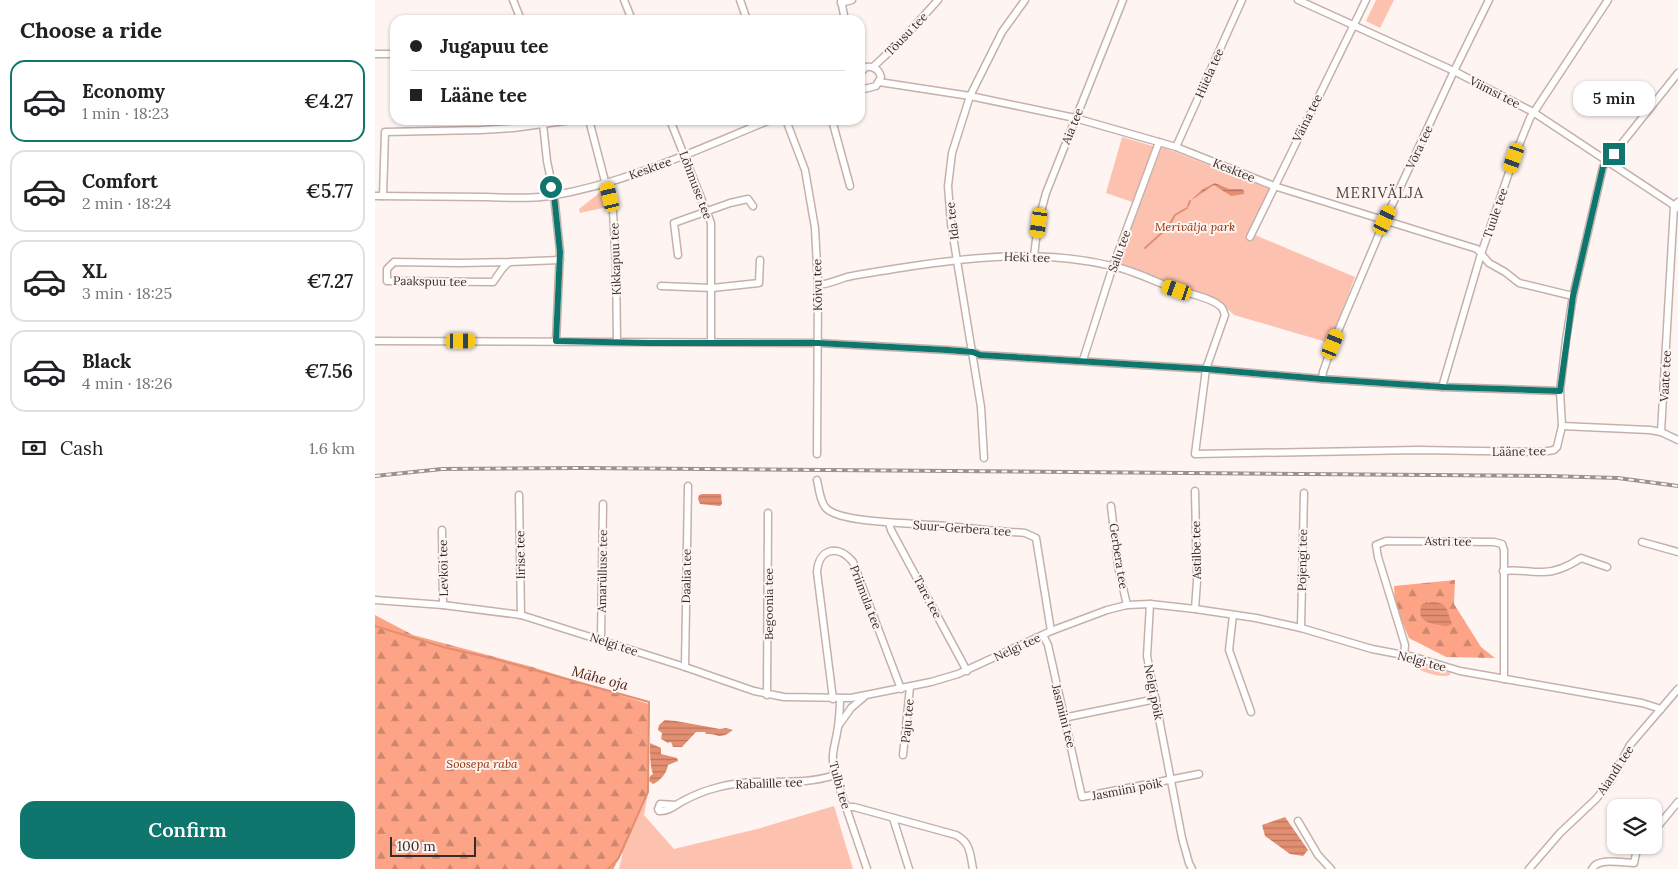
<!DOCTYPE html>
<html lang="en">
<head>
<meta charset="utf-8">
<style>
	:root { --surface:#fff; --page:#f2f2f2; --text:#202124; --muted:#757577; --line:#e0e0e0; --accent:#0f766e }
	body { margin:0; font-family:Lora,serif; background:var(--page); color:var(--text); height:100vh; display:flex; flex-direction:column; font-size:19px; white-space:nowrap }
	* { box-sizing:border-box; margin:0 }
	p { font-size:16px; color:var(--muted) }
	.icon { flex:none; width:28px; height:28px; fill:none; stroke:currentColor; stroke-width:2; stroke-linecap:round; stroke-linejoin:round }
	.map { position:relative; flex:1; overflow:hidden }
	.drawer { display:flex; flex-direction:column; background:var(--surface); width:375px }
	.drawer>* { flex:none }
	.banner { position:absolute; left:15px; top:15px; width:475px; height:110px; border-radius:15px; box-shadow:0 1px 4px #0004; display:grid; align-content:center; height:110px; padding:0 20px; background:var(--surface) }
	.controls { position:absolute; left:1232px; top:799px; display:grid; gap:10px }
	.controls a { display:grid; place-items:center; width:55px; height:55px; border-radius:10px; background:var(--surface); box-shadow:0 1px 4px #0004; font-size:25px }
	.scale { position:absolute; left:15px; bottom:12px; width:86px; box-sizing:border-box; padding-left:5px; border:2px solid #352d2a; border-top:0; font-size:14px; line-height:18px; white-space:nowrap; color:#352d2a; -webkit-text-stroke:4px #fef5f2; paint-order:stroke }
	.end { position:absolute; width:22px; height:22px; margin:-11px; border:6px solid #0f766e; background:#fff; box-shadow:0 0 0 2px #fff }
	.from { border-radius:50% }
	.bubble { position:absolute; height:35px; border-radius:15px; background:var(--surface); box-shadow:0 1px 4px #0004; font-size:16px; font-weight:600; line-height:35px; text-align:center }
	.car { position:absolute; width:15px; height:30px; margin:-15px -8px; border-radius:6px; box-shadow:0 0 4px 1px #0007; background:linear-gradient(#f5c518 24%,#345 0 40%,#f5c518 0 76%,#345 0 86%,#f5c518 0) }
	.banner b { display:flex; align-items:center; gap:18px; height:48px; font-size:19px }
	.banner b+b { border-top:1px solid var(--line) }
	.banner i { width:12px; height:12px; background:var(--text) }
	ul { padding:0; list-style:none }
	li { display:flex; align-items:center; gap:15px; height:82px; margin:0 10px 8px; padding:0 10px; border:2px solid var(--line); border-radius:15px }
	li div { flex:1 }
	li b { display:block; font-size:19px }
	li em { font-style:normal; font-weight:600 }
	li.current { border-color:var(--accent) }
	li>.icon { width:45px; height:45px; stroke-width:1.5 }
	h2 { padding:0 20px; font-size:22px; line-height:60px }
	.pay { display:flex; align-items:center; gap:12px; height:55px; padding:0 20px; font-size:19px }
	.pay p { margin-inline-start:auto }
	.primary-button { display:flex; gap:10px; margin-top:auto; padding:10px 20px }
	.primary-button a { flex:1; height:58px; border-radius:15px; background:var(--accent); color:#fff; font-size:20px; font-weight:600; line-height:58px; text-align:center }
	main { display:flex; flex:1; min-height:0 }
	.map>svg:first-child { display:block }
</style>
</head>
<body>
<main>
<section class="drawer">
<h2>Choose a ride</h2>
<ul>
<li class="current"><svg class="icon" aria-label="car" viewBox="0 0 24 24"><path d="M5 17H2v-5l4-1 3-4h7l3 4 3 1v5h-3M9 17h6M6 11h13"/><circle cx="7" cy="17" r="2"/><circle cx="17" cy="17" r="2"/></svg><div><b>Economy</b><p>1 min · 18:23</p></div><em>€4.27</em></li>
<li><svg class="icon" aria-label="car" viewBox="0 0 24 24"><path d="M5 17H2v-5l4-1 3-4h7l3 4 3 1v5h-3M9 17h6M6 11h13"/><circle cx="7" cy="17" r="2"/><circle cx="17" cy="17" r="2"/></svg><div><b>Comfort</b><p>2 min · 18:24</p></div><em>€5.77</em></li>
<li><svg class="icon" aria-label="car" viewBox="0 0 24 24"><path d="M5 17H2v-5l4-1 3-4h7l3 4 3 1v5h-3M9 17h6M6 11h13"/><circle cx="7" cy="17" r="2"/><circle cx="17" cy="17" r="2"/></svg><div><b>XL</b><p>3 min · 18:25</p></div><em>€7.27</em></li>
<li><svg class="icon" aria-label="car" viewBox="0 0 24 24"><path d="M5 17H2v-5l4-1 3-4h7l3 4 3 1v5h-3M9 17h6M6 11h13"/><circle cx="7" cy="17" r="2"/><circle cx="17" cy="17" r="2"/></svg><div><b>Black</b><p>4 min · 18:26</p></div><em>€7.56</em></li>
</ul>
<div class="pay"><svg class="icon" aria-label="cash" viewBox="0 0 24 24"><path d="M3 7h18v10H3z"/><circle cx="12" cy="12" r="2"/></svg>Cash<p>1.6 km</p></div>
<div class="primary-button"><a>Confirm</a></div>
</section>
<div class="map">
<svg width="1303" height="869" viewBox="0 0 1303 869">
	<defs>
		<pattern id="forest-firs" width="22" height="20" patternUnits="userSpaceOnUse" patternTransform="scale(1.25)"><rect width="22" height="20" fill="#fda487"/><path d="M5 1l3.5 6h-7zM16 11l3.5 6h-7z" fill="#ce866f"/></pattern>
		<pattern id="water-rules" width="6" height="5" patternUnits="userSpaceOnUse" patternTransform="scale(1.25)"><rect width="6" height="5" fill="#e48e71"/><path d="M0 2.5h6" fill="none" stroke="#ba745d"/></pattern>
	</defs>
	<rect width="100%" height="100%" fill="#fef5f2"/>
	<g fill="#fdc2af">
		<path d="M1001,0H1019L1005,28L991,21Z"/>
		<path d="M747,137L781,147L760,203L731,193Z"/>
		<path d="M787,147L901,191L880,235L980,277L955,343L859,315L847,304L742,266Z"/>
		<path d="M228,190L232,207L205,213L204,209Z"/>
		<path d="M1042,663H1047L1075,672V675C1065,678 1049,673 1040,667Z"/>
		<path d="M273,793L269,815L299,849L382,829L459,806L478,869H244L248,852Z"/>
	</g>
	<g fill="url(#forest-firs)">
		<path d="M1080,580L1079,604L1106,647L1120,658L1071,657L1034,638L1020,605L1019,586Z"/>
		<path d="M0,615L38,635L154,666L274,704L273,793L248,852L238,869H0Z"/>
	</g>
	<g fill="url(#water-rules)">
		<path d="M840,183L854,189H867L869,191V194L856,196L839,185L815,201L828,189Z"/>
		<path d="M327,494H346L347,504L345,506L325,504L323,499L324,495Z"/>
		<path d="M1057,602C1073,602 1072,611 1077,624C1072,627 1069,626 1064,625C1051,623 1041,619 1047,604Z"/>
		<path d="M290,720L301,721L345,729L351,728L358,730C344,741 343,733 331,734L330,732H321L307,747H298L296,742L293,743L286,739L287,733L283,730L284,725Z"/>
		<path d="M275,743L286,748V754L302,758L303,761L293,765C292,773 285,781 278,784L274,781L275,776L278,774C275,768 275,751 275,743Z"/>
		<path d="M910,817L933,850L928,856L915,854L890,836L887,825Z"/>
	</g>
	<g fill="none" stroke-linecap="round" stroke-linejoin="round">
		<g stroke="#e48e71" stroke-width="2">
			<path d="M813,206L815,201"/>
			<path d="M793,227L800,215L812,208"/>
			<path d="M770,248L790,230"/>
			<path d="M0,626L68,647L120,659L274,702L273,792L243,859L233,869"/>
		</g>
		<g stroke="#c5b1aa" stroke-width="9">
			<g id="minor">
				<path d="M138,0L146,20"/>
				<path d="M249,0L257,20"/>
				<path d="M365,0L372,20"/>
				<path d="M466,0L470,20"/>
				<path d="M923,0L1079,71L1158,112L1303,208"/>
				<path d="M466,3L477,0"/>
				<path d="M0,54H20"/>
				<path d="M498,67L527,40L563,0"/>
				<path d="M485,73L491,67C499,66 504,70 506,77L501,86L485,90"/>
				<path d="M504,82L595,96L700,118L801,147L899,186L1102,249L1114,263L1130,272L1144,283L1198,296"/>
				<path d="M214,120L238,212L241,266L242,341"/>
				<path d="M295,120L336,223V342"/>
				<path d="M411,120L430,170L440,228L443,285L442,454"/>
				<path d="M457,120L475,186"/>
				<path d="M168,124L172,161L179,195L185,251L181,341"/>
				<path d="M801,147L867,0"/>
				<path d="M0,196C37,196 74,197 111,197C132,198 154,199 175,196C252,183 324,149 395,120"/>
				<path d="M8,196L10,132L106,130L138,128L197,120"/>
				<path d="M875,237L991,0"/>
				<path d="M303,255L299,223L355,203L373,199L378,206"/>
				<path d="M659,256L663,223L671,193L748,0"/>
				<path d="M135,262L84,263L19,262L12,269V281L118,282C124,275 127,266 135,262L185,260"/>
				<path d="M443,285C454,284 462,280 472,277C490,273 508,271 525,268C595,257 667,249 737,266C758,270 778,281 798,288C810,293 840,298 847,308C848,309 849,313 850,315L831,369L820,454L1043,450L1167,452L1179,450L1182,447L1187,426L1185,391L1191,340L1198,296L1228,167L1303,73"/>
				<path d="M286,286L337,288L384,283L385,260"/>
				<path d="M0,341L443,343L572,350L598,352L605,355L831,369L947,379L1067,387L1185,391"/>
				<path d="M708,360L738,266L784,142"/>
				<path d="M947,379L948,372L958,343L1010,220L1079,71L1114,0"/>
				<path d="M1067,387L1106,254L1140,155L1155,118L1233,0"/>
				<path d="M1187,426L1275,430L1286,432L1303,440"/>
				<path d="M1286,432L1299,206L1303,202"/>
				<path d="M609,458L606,407L576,224L573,186L577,153L595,96L627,32L650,0"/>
				<path d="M442,480C444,488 445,503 452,509C468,523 535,523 558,525C588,527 619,531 650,533L661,538L676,631"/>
				<path d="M820,491L822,581L820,609"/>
				<path d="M144,495L146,615"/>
				<path d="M736,506L743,566L752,605"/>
				<path d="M514,523L516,530L592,671"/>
				<path d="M67,530L68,605"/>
				<path d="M1267,542L1303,552"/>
				<path d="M1128,571C1141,569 1152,572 1165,572C1180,573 1194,566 1206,558L1232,567"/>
				<path d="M0,600L68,605L146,615L310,667L379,691L409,697L476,698L556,682L583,674L676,631L732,610L752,605L775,604L820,609L881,618L926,628L997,649L1039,657L1085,671L1267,703L1286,709"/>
				<path d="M775,604L772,656L807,838L814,863L817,869"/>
				<path d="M858,615L854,650L876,712"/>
				<path d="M926,628L929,493"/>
				<path d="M668,635L673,645L707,797L824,774"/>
				<path d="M226,639L228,504"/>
				<path d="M1029,655L1030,645L1003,557L1001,545L1011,541L1119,542L1127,544L1129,550V679"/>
				<path d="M310,667L313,486"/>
				<path d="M392,695L393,513"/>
				<path d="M458,699L442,572C444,548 463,544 478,562L526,689"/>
				<path d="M465,699C465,708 464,718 463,727C460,748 455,752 460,775L492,869"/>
				<path d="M688,718L781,699"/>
				<path d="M464,725L476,708L489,697"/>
				<path d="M528,755L535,687"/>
				<path d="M301,805L285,804L283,809L284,811C293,812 300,805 308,801C319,795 332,790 344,787C383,776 421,788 460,775"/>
				<path d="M471,807H479L581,835C596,843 595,854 598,869"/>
				<path d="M518,818L534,869"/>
				<path d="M923,821L943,855L956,869"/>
				<path d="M1279,831L1303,802"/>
				<path d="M1154,869L1185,833L1221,799L1235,782L1255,745L1303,689"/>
				<path d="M1217,869C1223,857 1247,863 1259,863L1262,849L1266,845"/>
			</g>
		</g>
		<use href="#minor" stroke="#fff" stroke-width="6"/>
		<g stroke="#9a928f" stroke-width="4">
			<path id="rail" d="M0,476L67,469L205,468L1174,476L1243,478L1303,486"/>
		</g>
		<use href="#rail" stroke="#fef5f2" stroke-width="2" stroke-dasharray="5.5" stroke-linecap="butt"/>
	</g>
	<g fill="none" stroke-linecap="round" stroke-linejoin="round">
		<path stroke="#0f766e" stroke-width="6" d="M176,187L179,195L185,252L181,341L273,343H443L572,350L598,352L605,355L831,369L947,379L1068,387L1185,391L1198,296L1228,167L1239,154"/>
	</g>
	<g text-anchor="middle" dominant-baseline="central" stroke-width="4" stroke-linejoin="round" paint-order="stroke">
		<g font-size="12" fill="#352d2a" stroke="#fef5f2">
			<text transform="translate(531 34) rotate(-46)">Tõusu tee</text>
			<text transform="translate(834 73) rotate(-66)">Hiiela tee</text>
			<text transform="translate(1120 92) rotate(27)">Viimsi tee</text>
			<text transform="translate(932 118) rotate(-64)">Väina tee</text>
			<text transform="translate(697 126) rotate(-68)">Aia tee</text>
			<text transform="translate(1044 147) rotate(-65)">Võra tee</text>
			<text transform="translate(275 168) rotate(-20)">Kesktee</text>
			<text transform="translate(859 170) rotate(22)">Kesktee</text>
			<text transform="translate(321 185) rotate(69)">Lõhmuse tee</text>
			<text transform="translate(1120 213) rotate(-71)">Tuule tee</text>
			<text transform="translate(577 221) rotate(-97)">Ida tee</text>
			<text transform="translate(744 251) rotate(-70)">Salu tee</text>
			<text transform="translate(652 257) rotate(2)">Heki tee</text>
			<text transform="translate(240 259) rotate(-92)">Kikkapuu tee</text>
			<text transform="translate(55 281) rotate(1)">Paakspuu tee</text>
			<text transform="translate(442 285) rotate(-91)">Kõivu tee</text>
			<text transform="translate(1290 376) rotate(-87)">Vaate tee</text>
			<text transform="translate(1144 451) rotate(-1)">Lääne tee</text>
			<text transform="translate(587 528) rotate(4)">Suur-Gerbera tee</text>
			<text transform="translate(1073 541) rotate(1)">Astri tee</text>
			<text transform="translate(821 550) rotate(-91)">Astilbe tee</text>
			<text transform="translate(145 555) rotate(-91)">Iirise tee</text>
			<text transform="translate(744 556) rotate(81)">Gerbera tee</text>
			<text transform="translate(927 560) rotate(-89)">Pojengi tee</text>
			<text transform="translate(68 568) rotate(-91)">Levkoi tee</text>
			<text transform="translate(227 571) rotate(-89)">Amarülluse tee</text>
			<text transform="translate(311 576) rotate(-89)">Daalia tee</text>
			<text transform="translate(491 597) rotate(69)">Priimula tee</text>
			<text transform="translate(553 597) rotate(62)">Tare tee</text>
			<text transform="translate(393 604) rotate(-90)">Begoonia tee</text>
			<text transform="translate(239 644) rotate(18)">Nelgi tee</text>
			<text transform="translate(642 647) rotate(-25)">Nelgi tee</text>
			<text transform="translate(1047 661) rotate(15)">Nelgi tee</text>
			<text transform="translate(779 692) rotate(79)">Nelgi põik</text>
			<text transform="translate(689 716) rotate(76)">Jasmiini tee</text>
			<text transform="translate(532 721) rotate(-84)">Paju tee</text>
			<text transform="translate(1240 770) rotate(-57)">Aiandi tee</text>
			<text transform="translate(394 783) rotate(-2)">Rabalille tee</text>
			<text transform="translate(465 785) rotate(74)">Tulbi tee</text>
			<text transform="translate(752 789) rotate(-11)">Jasmiini põik</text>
		</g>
		<g font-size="12" font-style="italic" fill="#912d00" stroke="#fef5f2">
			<text x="820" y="226">Merivälja park</text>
			<text x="107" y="763">Soosepa raba</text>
		</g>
		<g font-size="14" font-style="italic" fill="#4d1704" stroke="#fef5f2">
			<text transform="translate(225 678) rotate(15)">Mähe oja</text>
		</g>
		<g font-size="15" letter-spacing="1" fill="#51413b" stroke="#fef5f2">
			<text x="1005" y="192">MERIVÄLJA</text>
		</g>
	</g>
</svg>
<div class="controls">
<a><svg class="icon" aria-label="layers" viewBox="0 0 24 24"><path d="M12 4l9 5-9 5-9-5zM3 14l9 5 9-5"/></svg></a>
</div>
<div class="scale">100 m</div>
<i class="end from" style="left:176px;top:187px"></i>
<i class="end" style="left:1239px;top:154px"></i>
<div class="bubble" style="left:1198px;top:81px;width:82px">5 min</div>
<i class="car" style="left:1139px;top:158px;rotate:199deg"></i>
<i class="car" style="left:235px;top:197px;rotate:347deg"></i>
<i class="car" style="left:1010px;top:220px;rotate:25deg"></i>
<i class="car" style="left:664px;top:223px;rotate:188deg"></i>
<i class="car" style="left:802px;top:290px;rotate:289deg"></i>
<i class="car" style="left:86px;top:341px;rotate:90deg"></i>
<i class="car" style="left:958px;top:344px;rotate:22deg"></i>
<div class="banner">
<b><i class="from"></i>Jugapuu tee</b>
<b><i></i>Lääne tee</b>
</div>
</div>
</main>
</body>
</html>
